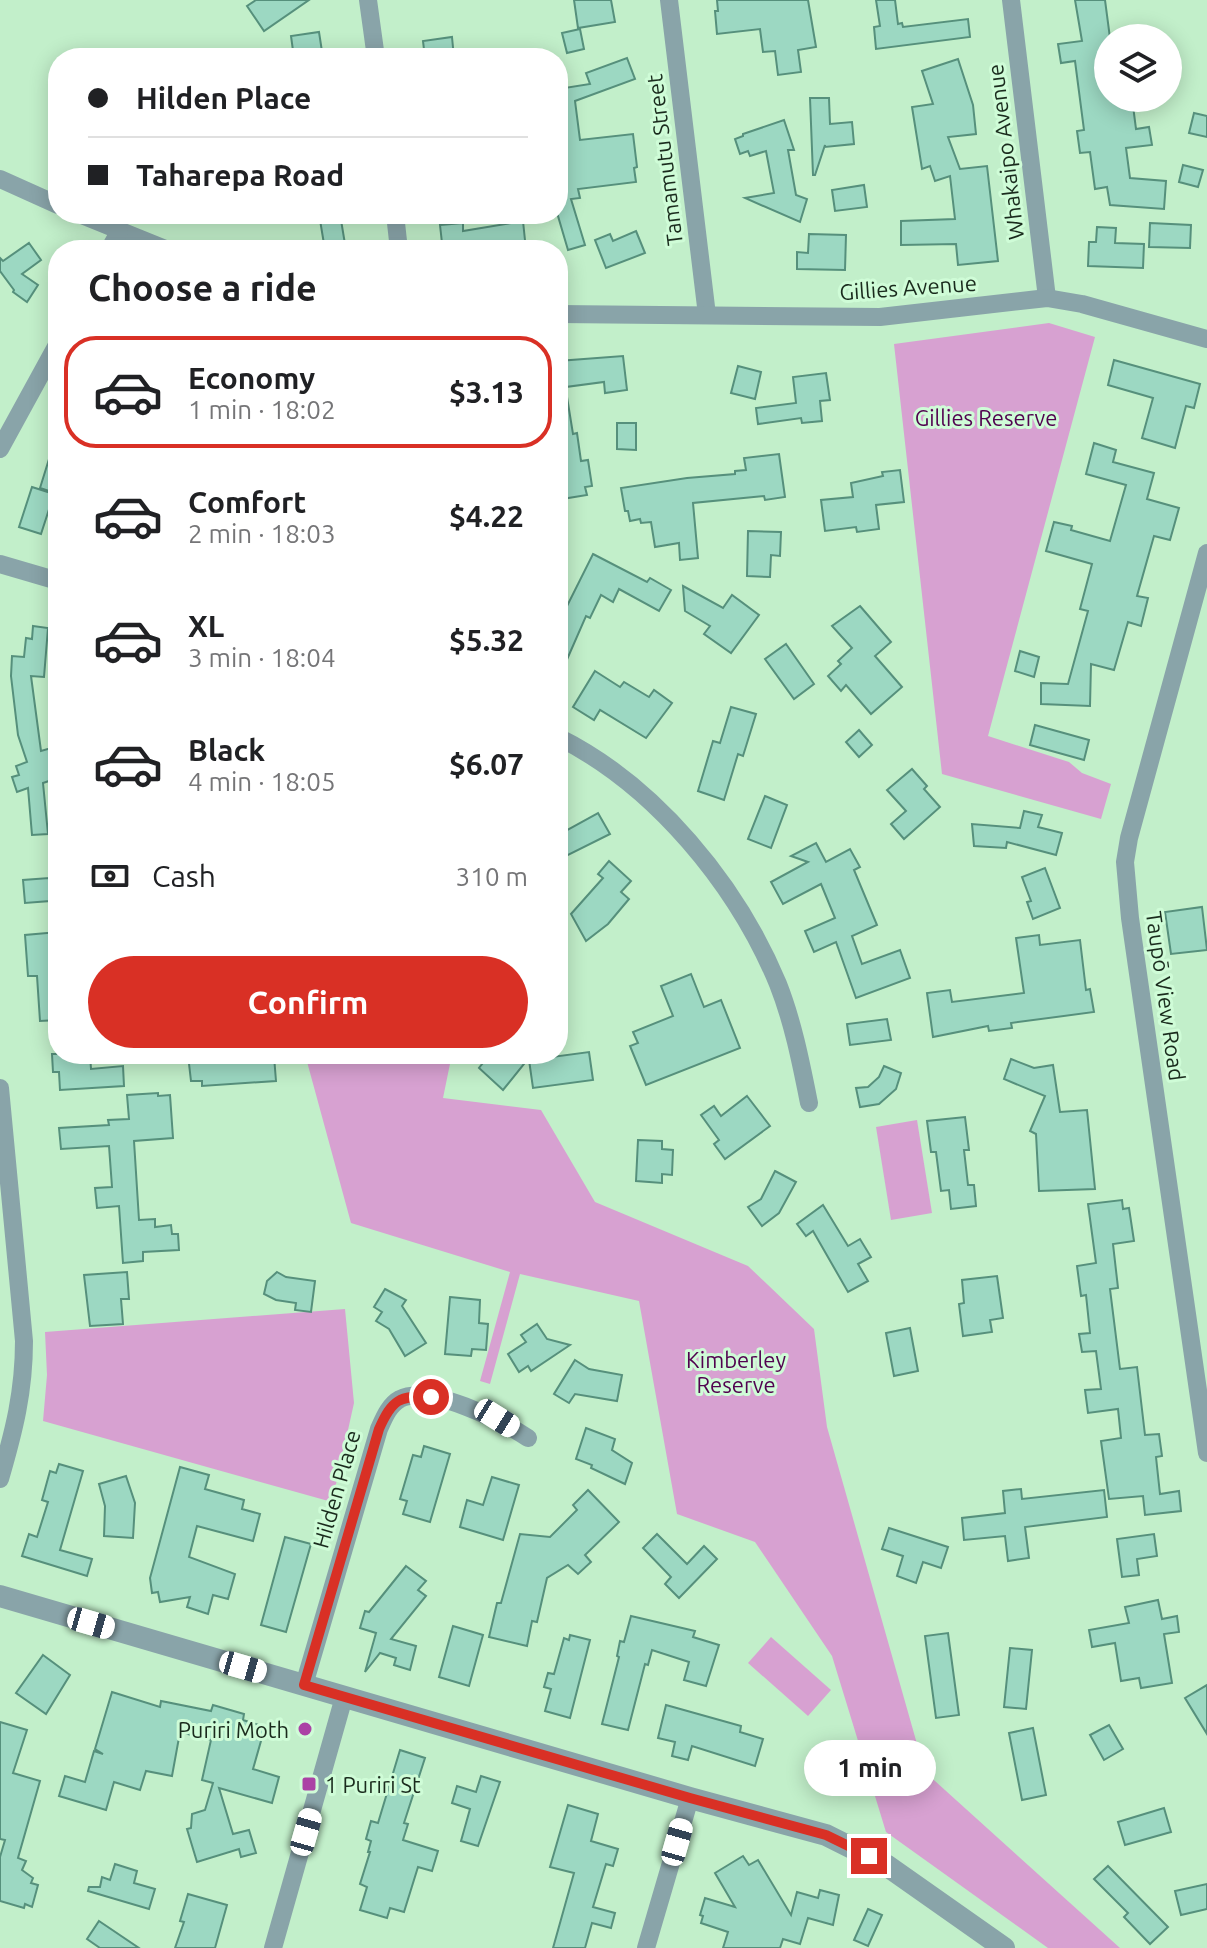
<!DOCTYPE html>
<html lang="en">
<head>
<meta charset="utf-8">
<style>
	:root { --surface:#fff; --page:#f6f6f6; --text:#202124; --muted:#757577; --line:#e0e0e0; --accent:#d93025 }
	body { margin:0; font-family:Ubuntu,sans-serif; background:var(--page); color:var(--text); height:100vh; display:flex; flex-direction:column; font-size:30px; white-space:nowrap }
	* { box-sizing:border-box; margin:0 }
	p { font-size:26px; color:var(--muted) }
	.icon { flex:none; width:44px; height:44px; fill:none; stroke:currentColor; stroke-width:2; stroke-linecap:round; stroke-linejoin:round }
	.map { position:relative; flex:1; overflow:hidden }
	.sheet { position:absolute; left:48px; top:240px; width:520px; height:824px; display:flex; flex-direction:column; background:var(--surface); border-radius:32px; box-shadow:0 4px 20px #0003 }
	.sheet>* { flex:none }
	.guide { position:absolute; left:48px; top:48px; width:520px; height:176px; border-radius:32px; box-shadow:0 4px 20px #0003; display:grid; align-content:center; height:176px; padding:0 40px; background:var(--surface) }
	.fabs { position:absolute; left:1094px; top:24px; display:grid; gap:16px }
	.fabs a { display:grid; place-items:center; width:88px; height:88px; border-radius:50%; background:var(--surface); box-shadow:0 4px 20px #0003; font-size:40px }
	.end { position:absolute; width:36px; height:36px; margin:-18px; border:10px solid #d93025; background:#fff; box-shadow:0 0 0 4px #fff }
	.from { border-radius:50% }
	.bubble { position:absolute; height:56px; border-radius:28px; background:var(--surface); box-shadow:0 4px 20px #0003; font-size:26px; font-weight:600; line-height:56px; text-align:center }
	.car { position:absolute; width:24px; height:48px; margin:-24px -12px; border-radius:10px; box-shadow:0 0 6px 2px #0007; background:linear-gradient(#fff 24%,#345 0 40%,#fff 0 76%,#345 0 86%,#fff 0) }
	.guide b { display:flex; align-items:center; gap:28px; height:76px; font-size:30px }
	.guide b+b { border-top:2px solid var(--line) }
	.guide i { width:20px; height:20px; background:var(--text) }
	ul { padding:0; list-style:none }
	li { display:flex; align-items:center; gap:24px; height:112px; margin:0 16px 12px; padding:0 24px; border:4px solid transparent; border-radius:32px }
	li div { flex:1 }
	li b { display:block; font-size:30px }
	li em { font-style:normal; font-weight:600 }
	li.current { border-color:var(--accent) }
	li>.icon { width:72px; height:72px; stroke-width:1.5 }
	h2 { padding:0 40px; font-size:36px; line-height:96px }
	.pay { display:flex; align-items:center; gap:20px; height:88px; padding:0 40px; font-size:30px }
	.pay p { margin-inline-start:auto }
	.button { display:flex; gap:16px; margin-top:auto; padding:16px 40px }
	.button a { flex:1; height:92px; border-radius:48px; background:var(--accent); color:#fff; font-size:32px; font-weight:600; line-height:92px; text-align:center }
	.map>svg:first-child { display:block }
</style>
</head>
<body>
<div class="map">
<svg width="1207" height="1948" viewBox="0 0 1207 1948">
	<rect width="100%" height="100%" fill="#c2efca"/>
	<g fill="#d7a1d1">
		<path d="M1049,323L1095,337L988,736L1069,762L1082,773L1111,784L1101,819L942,774L894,344Z"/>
		<path d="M290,1054H452L443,1098L541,1110L595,1202L748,1266L814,1329L827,1427L925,1772L1120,1948H1048L886,1832L832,1656L755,1542L677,1514L639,1301L520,1274L490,1384L480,1381L510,1272L351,1223L306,1058Z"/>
		<path d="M917,1120L932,1213L891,1220L876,1127Z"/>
		<path d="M345,1309L354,1403L332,1502L43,1421L47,1375L45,1332Z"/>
		<path d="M771,1637L831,1690L808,1716L748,1663Z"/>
	</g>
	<g fill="#9cd8c2" stroke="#56907c" stroke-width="2">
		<path d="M256,0H309L264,31L247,6Z"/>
		<path d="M574,0H611L615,22L578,28Z"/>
		<path d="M717,0H808L816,47L798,50L801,72L778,75L775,51L763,52L760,29L717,34L715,11H718Z"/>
		<path d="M876,0H895L898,24L902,23L903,27L968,19L970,37L876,49L874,27L880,26Z"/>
		<path d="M1075,0H1105L1110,38H1108V98H1132L1136,129L1149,127L1152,145L1126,148L1130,178L1166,181L1164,209L1110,205L1107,187L1095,189L1090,152L1080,153L1077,131L1084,130L1075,61L1061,63L1058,44L1082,41Z"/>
		<path d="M580,29L584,49L567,53L562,33Z"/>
		<path d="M319,32L323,58H294L291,36Z"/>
		<path d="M452,37L454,58H425L423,41Z"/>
		<path d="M627,58L635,79L575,101L580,140L633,134L637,167L634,168L636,182L578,189L580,198L571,199L585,245L568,250L558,216V89L590,84L586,73Z"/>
		<path d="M958,59L973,105L976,134L948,137L960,169L987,166L998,261L958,265L956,244L901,245V221L955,219L950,176L935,181L930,166L922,169L912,107L933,104L922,71Z"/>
		<path d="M810,98H829L830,124L852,122L854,144L825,147V145L815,175H813Z"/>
		<path d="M1194,113L1207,116V137L1189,133Z"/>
		<path d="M784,120L794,150H788L796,195L807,199L800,222L745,198L774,193L766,151L750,156L748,151L740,154L735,139L743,136V134Z"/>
		<path d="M1183,165L1203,170L1198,187L1179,182Z"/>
		<path d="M864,185L867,207L835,211L832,190Z"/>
		<path d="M319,214H340L346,250H325Z"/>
		<path d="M523,221L526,250H446L445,243H442L440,225L463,223V231Z"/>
		<path d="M1150,223L1191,225L1190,248L1149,247Z"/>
		<path d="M1097,227L1116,228L1115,243L1144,244L1143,268L1088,266L1089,242H1096Z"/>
		<path d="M636,231L645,253L606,268L595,240L610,234L613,241Z"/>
		<path d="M809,234L846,235L845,270L797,269V252L808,253Z"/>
		<path d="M29,243L41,260L22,274L38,285L27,302L13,292L14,290L0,271V258L3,261Z"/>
		<path d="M623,356L627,390L605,393L604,382L558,388V361Z"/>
		<path d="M1114,360L1200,384L1194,408L1186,406L1175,448L1142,438L1153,398L1108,385Z"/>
		<path d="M738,366L761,372L755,399L731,393Z"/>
		<path d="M826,373L830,400L820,401L822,421L802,423L801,418L758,424L756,408L796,403L793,377Z"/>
		<path d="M567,397L573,434L577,433L581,461L588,460L592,486L585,487L587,495L562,499L558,477V398Z"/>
		<path d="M617,423H636V450L617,449Z"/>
		<path d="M54,443L58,444V494L40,488Z"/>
		<path d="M1094,443L1116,450L1113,462L1154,473L1147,499L1179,508L1170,540L1154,536L1137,596L1148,598L1141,626L1128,622L1114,670L1091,664L1090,706L1041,704V683L1068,684L1088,611L1080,609L1092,564L1046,551L1054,522L1072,526L1071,530L1110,541L1126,485L1086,474Z"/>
		<path d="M779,454L785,497L765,500L764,496L693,503L698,558L680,560L679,543L655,547L651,522L641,523L640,519L630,521L628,511H625L621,488L687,478L735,474V471L746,470L744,458Z"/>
		<path d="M900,470L904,502L876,505L879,529L857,532L856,527L825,531L821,500L853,497L851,483L883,476L882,472Z"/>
		<path d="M32,487L54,494L41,534L19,527Z"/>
		<path d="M748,531L781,532L780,556L771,555L770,577L747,576Z"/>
		<path d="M593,554L647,582L650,578L671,590L659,611L619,589L613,602L601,595L590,618L586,616L558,680V624Z"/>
		<path d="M683,586L723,608L732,595L759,615L731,653L704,634L710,626L685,611Z"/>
		<path d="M860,606L891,642L875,656L902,687L871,714L846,685L841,691L828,676L841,664L838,661L852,648L832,626Z"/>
		<path d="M33,626L48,628L44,677L31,676L41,751L58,746V778L43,783L48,834L32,835L28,788L17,792L12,777L19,775L16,766L27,762L18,735L11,676L12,656L24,657L26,638L32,639Z"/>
		<path d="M786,644L814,684L794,699L765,659Z"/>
		<path d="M1020,651L1039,657L1034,677L1015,671Z"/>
		<path d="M595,671L620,687L624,682L649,697L654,690L672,703L646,738L600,710L594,720L573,707Z"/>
		<path d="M731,707L756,714L743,756L738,754L724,800L698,791L713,741L720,743Z"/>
		<path d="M1035,725L1089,740L1084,760L1030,745Z"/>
		<path d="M859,730L872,745L859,757L846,742Z"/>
		<path d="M912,769L927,786L924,789L940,807L904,839L891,824L906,811L887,790Z"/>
		<path d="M765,796L787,805L771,848L748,839Z"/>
		<path d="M1024,811L1042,815L1038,827L1062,833L1056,855L1007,842L1006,848L974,846L972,824L1020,828Z"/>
		<path d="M598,813L610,834L558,860V835Z"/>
		<path d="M816,843L826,862L850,849L860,867L854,870L877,925L852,936L862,964L900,950L910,978L856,998L836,942L814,952L805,931L835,918L821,884L783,904L771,882L808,862L791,856Z"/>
		<path d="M609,861L631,881L621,892L629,899L608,924L586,941L571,914L603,878L598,874Z"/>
		<path d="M1045,868L1060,908L1033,919L1027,902L1031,901L1022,877Z"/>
		<path d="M49,878L50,901L25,903L23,880Z"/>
		<path d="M1202,907L1207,950L1171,954L1165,912Z"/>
		<path d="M58,932V958H55L58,1020L40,1021L37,976H28L25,935Z"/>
		<path d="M1039,935L1040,945L1080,940L1086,990L1090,989L1094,1012L1011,1023L1012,1028L989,1031L988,1026L933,1037L927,993L950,990L952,1002L1024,993L1016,938Z"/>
		<path d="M691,974L704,1007L721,1000L740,1048L646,1085L630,1046L638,1043L633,1032L673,1016L661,986Z"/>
		<path d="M887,1019L891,1040L850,1045L847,1024Z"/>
		<path d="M589,1052L593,1080L533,1088L529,1060Z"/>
		<path d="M52,1054H90L91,1069L123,1066L124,1086L60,1090L59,1072H53Z"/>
		<path d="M204,1054L205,1061L274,1056L276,1081L202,1086V1081H191L188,1055Z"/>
		<path d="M490,1054H532L503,1090L479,1068Z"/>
		<path d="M1011,1059L1034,1068L1053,1065L1060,1112L1087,1110L1095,1189L1039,1191L1036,1134L1030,1131L1045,1096L1004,1079Z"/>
		<path d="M884,1066L901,1073L896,1089L879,1104L860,1107L856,1088L868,1087L879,1077Z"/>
		<path d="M158,1093V1096L170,1095L173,1138L134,1141L139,1220L155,1219V1227L171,1225L172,1234H178L179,1250L143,1252V1261L123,1263L119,1206L97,1208L95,1188L112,1187L109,1146L61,1149L59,1128L109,1125L108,1120L129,1119L127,1095Z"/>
		<path d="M747,1096L770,1126L725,1159L714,1144L719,1140L701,1115L714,1106L721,1116Z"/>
		<path d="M965,1117L969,1150H964L968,1185H974L976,1206L951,1209L949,1190L941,1191L936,1152H931L927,1121Z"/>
		<path d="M638,1140L662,1141V1149L673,1150L672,1175L662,1174V1183L636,1181Z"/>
		<path d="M775,1171L796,1182L779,1213L762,1226L748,1207L761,1199Z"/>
		<path d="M1122,1200L1123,1209L1129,1208L1134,1241L1113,1244L1118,1288L1110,1289L1120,1369L1137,1367L1145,1435L1159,1434L1162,1456L1156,1457L1160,1494L1179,1491L1181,1511L1145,1515L1143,1496L1109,1499L1101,1441L1121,1438L1118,1409L1088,1413L1085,1390L1101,1389L1096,1351L1082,1352L1079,1334L1090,1333L1086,1295L1081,1296L1077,1266L1096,1263L1088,1204Z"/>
		<path d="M823,1205L848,1246L860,1239L871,1257L858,1264L868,1281L848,1292L813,1231L806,1236L797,1224Z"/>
		<path d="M127,1272L129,1299H121L123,1324L90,1326L84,1275Z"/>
		<path d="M277,1272L286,1277L315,1281L311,1312L295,1310L296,1303L276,1300L264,1294L267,1281Z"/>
		<path d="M997,1276L1003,1318L990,1320L992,1332L963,1336L959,1304L964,1303L962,1280Z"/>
		<path d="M385,1289L406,1300L402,1306L426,1343L405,1356L389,1329L376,1321L382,1312L374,1307Z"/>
		<path d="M450,1297L480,1300L479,1323L488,1324L486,1350L472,1349L471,1356L445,1354Z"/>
		<path d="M537,1324L547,1339L570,1345L531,1371L528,1366L519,1372L508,1354L526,1342L521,1335Z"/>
		<path d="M910,1328L918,1371L894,1376L886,1333Z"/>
		<path d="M575,1360L589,1369L622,1375L617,1401L575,1394L569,1403L554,1394Z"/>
		<path d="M586,1428L615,1439L612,1450L632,1463L625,1484L591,1468L592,1465L576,1459Z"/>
		<path d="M424,1446L450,1454L430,1522L403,1514L407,1501L400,1499L413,1455L421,1457Z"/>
		<path d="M59,1464L83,1471L60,1550L92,1559L87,1576L22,1556L29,1534L37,1537L48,1502L42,1500L50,1471L56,1473Z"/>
		<path d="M180,1467L209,1475L205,1489L244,1500L242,1509L260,1514L253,1541L197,1526L189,1557L235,1574L228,1599L213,1595L208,1614L187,1607L190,1597L160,1602L158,1592L152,1593L150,1578Z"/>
		<path d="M126,1476L135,1503L133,1538L104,1536L105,1506L99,1484Z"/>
		<path d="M492,1477L519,1485L503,1540L460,1527L467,1500L483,1505Z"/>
		<path d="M1021,1489L1022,1499L1104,1490L1107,1517L1025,1527L1029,1558L1008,1561L1005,1536L964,1540L962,1518L1005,1513L1003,1491Z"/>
		<path d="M588,1490L619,1522L585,1555L591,1562L578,1574L568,1565L547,1578L537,1622L532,1621L527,1646L489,1637L497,1603H501L520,1534L550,1537L577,1510L573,1505Z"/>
		<path d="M889,1528L948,1547L941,1568L923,1562L916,1583L897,1576L903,1556L882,1549Z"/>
		<path d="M657,1534L687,1564L704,1546L717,1559L679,1598L665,1584L671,1577L643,1548Z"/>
		<path d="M1154,1534L1157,1556L1137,1559L1139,1575L1122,1577L1117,1539Z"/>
		<path d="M285,1537L311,1544L286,1632L261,1625Z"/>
		<path d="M406,1566L426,1581L418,1590L426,1596L391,1639L416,1646L410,1670L394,1665L396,1658L380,1653L365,1672L376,1633L360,1628L365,1611L369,1612Z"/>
		<path d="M1158,1600L1162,1619L1177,1616L1179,1632L1164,1634L1172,1683L1141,1688L1139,1678L1121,1681L1115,1643L1092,1647L1089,1630L1129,1623L1125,1607Z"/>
		<path d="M631,1616L695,1631L693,1637L719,1645L706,1686L684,1680L689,1662L652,1650L648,1665L645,1664L628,1730L602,1724L619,1657L617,1656L620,1641L624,1642Z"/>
		<path d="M453,1626L483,1635L469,1686L439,1677Z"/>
		<path d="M948,1633L959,1715L936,1718L925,1636Z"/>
		<path d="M570,1635L590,1640L570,1718L545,1711L551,1689L544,1687L548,1673L554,1674L564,1638L569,1640Z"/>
		<path d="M1010,1648L1032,1650L1026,1709L1004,1707Z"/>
		<path d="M43,1655L70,1675L46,1714L16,1693Z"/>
		<path d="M1207,1685V1734L1185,1698Z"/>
		<path d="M112,1692L160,1707L161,1701L211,1711L213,1705L244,1714L243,1720L265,1727L253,1769L279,1777L272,1803L219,1788L233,1834L249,1830L256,1853L241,1857L239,1849L197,1862L187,1829L191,1828L192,1814L205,1810L213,1783L202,1780L211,1740L180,1732L172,1776L146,1771L140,1790L114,1782L106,1810L59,1796L65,1776L85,1782L94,1751L103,1754L95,1749Z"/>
		<path d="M666,1705L741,1726L740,1732L763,1739L755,1766L692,1746L688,1760L672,1756L675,1742L658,1738Z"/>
		<path d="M0,1722L27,1730L13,1773L40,1781L18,1858L26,1861L22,1870L33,1878L31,1883L38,1885L32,1907L25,1904L24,1908L0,1901V1857L5,1840L0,1839Z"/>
		<path d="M1109,1725L1123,1749L1104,1760L1090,1735Z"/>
		<path d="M1033,1728L1046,1795L1022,1800L1009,1733Z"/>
		<path d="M400,1750L425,1758L404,1823L408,1824L403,1840L438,1851L432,1871L418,1867L404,1912L390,1908L387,1918L360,1910L367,1887L360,1884L370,1852H368L371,1841L366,1839L371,1821L378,1823Z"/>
		<path d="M481,1776L500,1782L478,1846L461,1841L470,1809L452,1803L457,1786L476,1792Z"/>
		<path d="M568,1805L598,1814L591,1841L618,1849L613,1866L606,1864L593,1907L615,1913L611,1928L592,1923L585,1948H553L574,1873L550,1867Z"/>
		<path d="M1164,1808L1171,1832L1125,1845L1118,1822Z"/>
		<path d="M743,1856L749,1865L758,1860L791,1915L797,1892L818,1898L820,1890L839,1895L833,1925L808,1918L800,1944L783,1939L780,1948H723L728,1932L701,1923L703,1916L700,1915L705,1898L735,1907L715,1873Z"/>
		<path d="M115,1864L137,1871L134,1883L155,1889L149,1909L88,1891L89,1887H100L102,1877L110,1880Z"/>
		<path d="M1108,1866L1168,1927L1150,1944L1124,1917L1128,1913L1094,1879Z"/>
		<path d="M1207,1884V1909L1181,1915L1175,1891Z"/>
		<path d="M188,1894L227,1905L215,1948H175L184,1922L180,1921Z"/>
		<path d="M868,1909L882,1915L868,1946L854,1940Z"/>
		<path d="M99,1921L139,1948H100L87,1939Z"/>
	</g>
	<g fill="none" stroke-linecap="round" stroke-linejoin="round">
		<g stroke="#89a4a9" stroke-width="18">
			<path d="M368,0L376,58"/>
			<path d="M669,0L707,315"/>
			<path d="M1011,0L1047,298"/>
			<path d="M0,179L58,205"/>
			<path d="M79,214L168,250"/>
			<path d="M395,214L399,250"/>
			<path d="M109,250L119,232"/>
			<path d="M558,314L880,317L1047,298L1082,304L1207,339"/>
			<path d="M0,449L58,343"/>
			<path d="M1207,553L1129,838L1125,862L1130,918L1207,1453"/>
			<path d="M0,564L58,581"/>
			<path d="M558,737C655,785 737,885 778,984C793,1022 801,1063 809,1103"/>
			<path d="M0,1088L24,1341C24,1392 14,1431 0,1479"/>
			<path d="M304,1685L379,1429C384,1418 389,1405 400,1399C430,1384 502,1421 528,1438"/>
			<path d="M273,1948L344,1697"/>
			<path d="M646,1948L690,1798"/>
		</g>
		<path stroke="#89a4a9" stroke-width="22" d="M0,1596L690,1798L826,1835L886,1865L1004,1948"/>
	</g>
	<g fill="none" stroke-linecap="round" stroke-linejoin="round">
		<path stroke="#d93025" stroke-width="10" d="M431,1397C399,1395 392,1400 379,1429L304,1685L690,1798L826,1835L869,1856"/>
	</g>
	<g fill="#ab42a5" stroke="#cffcd7" stroke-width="3">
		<circle cx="305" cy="1729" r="8"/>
		<rect x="301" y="1776" width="16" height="16" rx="4"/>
	</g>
	<g text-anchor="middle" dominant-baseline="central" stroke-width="6" stroke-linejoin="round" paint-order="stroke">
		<g font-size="22" fill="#1a2b1d" stroke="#cffcd7">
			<text transform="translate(1005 152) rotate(-97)">Whakaipo Avenue</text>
			<text transform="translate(664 160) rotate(-97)">Tamamutu Street</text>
			<text transform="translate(908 287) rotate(-4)">Gillies Avenue</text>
			<text transform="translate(1166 996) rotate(82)">Taupō View Road</text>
			<text transform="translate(336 1489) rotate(-74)">Hilden Place</text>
		</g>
		<g font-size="22" fill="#51024f" stroke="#cffcd7">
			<text x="986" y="417">Gillies Reserve</text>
			<text x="736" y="1359">Kimberley<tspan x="736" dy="25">Reserve</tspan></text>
		</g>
		<g font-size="22" fill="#1a2b1d" stroke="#cffcd7" text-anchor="end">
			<text x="289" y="1729">Puriri Moth</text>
			<text x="325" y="1784" text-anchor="start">1 Puriri St</text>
		</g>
	</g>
</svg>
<div class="fabs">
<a><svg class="icon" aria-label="layers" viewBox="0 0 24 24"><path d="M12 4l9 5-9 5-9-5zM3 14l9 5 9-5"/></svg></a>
</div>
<i class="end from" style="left:431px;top:1397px"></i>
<i class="end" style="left:869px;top:1856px"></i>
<div class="bubble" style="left:804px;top:1740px;width:132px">1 min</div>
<i class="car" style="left:497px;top:1418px;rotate:122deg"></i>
<i class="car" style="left:91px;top:1623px;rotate:106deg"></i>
<i class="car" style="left:243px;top:1667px;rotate:106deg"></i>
<i class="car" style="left:306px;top:1832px;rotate:16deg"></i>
<i class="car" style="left:677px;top:1842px;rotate:16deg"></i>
<div class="guide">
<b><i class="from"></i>Hilden Place</b>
<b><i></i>Taharepa Road</b>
</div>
<section class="sheet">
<h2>Choose a ride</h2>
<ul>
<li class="current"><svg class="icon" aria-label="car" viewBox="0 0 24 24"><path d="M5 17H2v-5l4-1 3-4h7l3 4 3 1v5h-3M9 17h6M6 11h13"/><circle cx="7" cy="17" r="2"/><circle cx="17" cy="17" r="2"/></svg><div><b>Economy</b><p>1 min · 18:02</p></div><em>$3.13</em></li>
<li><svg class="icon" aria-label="car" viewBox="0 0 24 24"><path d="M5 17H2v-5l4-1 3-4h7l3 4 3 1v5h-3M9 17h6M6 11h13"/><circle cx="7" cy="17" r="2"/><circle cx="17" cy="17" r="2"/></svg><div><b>Comfort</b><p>2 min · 18:03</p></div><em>$4.22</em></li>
<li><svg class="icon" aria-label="car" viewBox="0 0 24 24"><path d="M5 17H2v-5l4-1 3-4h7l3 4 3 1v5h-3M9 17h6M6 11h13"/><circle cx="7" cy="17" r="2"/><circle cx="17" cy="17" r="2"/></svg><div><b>XL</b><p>3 min · 18:04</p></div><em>$5.32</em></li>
<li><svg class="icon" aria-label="car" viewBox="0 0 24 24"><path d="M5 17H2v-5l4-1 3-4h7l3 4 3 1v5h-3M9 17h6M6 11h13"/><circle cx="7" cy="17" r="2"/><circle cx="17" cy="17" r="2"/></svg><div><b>Black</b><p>4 min · 18:05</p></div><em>$6.07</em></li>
</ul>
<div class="pay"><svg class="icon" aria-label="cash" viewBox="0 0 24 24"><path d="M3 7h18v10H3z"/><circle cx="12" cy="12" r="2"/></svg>Cash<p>310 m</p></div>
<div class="button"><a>Confirm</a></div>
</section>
</div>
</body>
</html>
